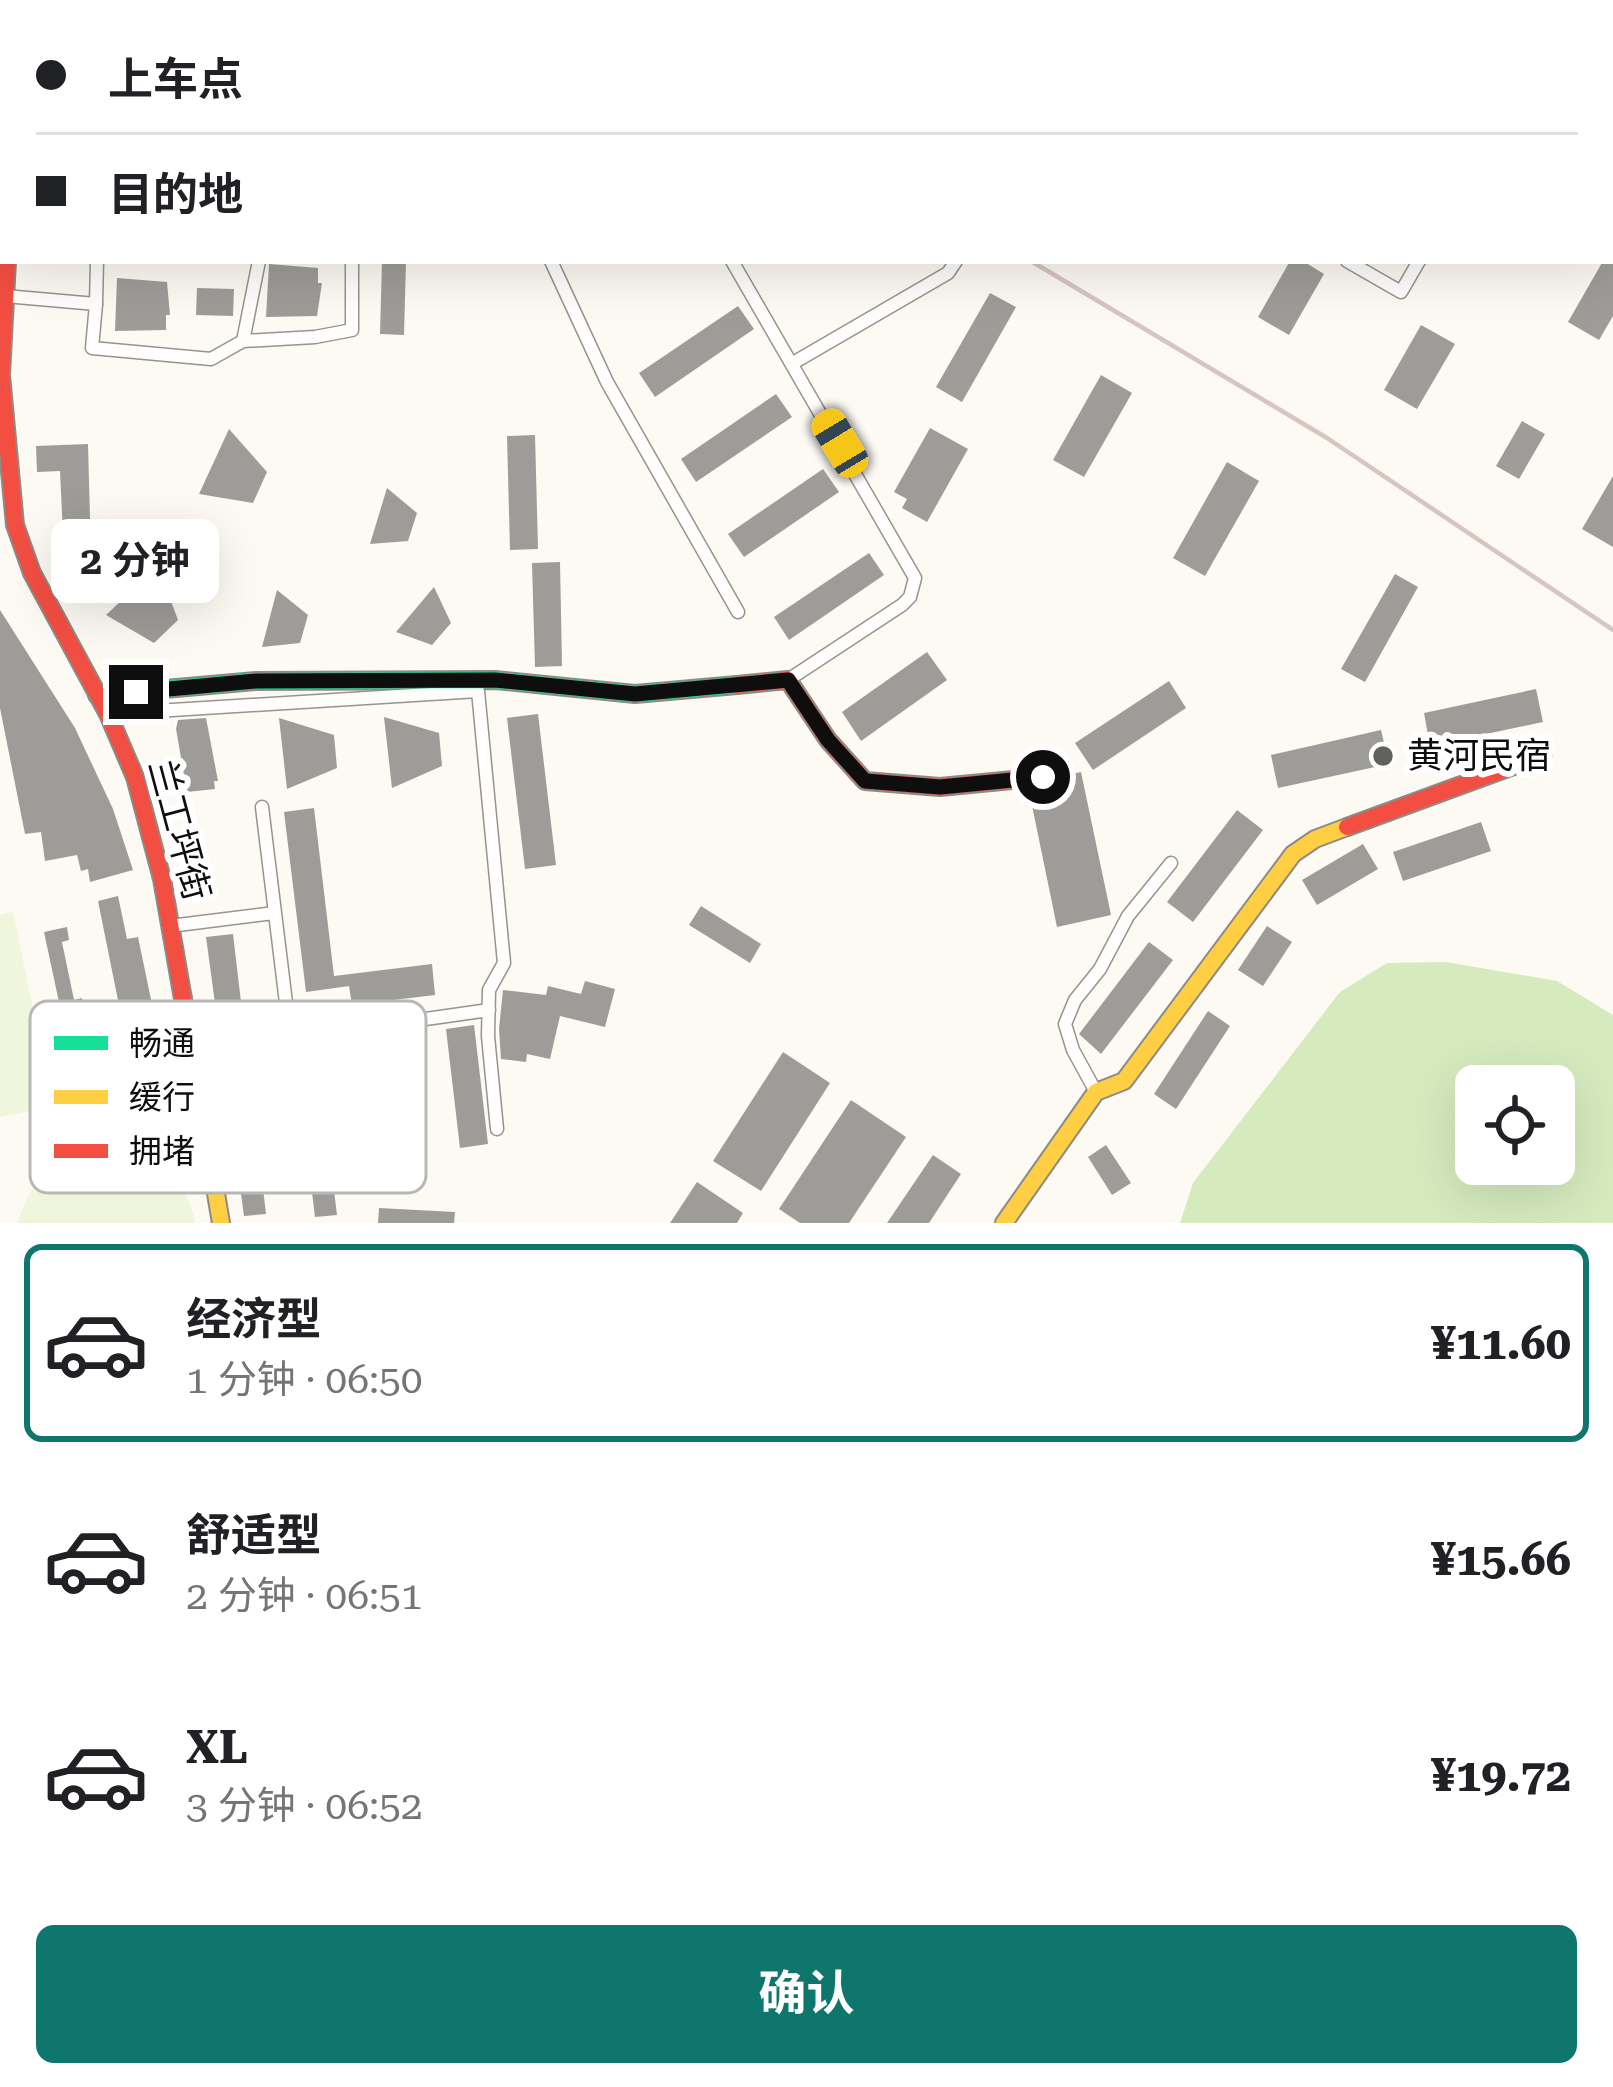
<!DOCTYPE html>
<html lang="zh">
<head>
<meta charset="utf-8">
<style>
	:root { --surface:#fff; --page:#f6f6f6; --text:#202124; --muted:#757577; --line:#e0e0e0; --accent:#0f766e }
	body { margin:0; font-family:"Roboto Serif","Noto Sans SC",serif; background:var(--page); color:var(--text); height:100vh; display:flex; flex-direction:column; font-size:45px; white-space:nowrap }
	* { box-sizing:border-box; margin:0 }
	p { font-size:39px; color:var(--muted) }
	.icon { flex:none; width:66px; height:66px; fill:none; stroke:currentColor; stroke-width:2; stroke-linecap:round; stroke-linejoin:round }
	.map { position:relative; height:1223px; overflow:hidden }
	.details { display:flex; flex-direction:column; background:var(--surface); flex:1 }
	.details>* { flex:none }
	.guide { position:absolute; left:0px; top:0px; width:1614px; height:264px; box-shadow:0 12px 48px #0002; display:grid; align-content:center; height:264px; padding:0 36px; background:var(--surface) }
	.tools { position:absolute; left:1455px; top:1065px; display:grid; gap:24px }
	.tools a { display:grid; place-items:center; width:120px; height:120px; border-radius:18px; background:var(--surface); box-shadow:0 12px 48px #0002; font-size:60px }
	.end { position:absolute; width:54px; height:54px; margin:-27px; border:15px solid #0e0e0e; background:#fff; box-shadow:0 0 0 6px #fff }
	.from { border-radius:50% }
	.bubble { position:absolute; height:84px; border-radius:18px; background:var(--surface); box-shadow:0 12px 48px #0002; font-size:39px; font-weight:700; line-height:84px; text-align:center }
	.car { position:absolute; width:36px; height:72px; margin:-36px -18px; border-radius:15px; box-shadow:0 0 9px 3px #0007; background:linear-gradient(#f5c518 24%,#345 0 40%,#f5c518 0 76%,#345 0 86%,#f5c518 0) }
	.guide b { display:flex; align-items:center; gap:42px; height:114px; font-size:45px }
	.guide b+b { border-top:3px solid var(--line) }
	.guide i { width:30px; height:30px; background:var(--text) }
	ul { padding:21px 0 0; list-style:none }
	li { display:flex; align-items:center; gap:36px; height:198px; margin:0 24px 18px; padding:0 12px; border:6px solid transparent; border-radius:18px }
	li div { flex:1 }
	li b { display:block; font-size:45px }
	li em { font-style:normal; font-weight:700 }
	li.selected { border-color:var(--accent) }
	li>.icon { width:108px; height:108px; stroke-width:1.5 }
	.cta { display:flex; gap:24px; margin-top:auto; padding:24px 36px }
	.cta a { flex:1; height:138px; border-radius:18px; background:var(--accent); color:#fff; font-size:48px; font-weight:700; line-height:138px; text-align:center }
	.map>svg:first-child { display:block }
</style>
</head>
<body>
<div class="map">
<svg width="1613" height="1223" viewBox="0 0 1613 1223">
	<rect width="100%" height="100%" fill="#fcfaf2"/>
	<path fill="#d5ebbe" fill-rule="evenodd" d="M1446,962L1557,981L1613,1015V1223H1180L1193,1183L1340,992L1387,963ZM1476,1086H1554V1164H1476Z"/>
	<g fill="#eff6db">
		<path d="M13,912L53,1106L0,1117V915Z"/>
		<path d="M101,1147C148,1151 187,1173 195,1223H18C30,1178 57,1157 101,1147Z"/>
	</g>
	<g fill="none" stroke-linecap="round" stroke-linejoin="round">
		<path stroke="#c7e6f8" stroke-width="4.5" d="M676,0L678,3"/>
	</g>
	<g fill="#9e9c98">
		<path d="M382,261H406L404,335L380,334Z"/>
		<path d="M1290,261H1303L1324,274L1289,335L1258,317Z"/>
		<path d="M1603,261H1613V316L1599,340L1568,322Z"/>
		<path d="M269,264L318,268V283H322L317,316L266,317Z"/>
		<path d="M117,278L167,282L170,315H166V330L115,331Z"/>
		<path d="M197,288L234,289L233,316L196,315Z"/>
		<path d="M990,293L1016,307L962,402L936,387Z"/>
		<path d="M738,306L754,329L655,397L639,373Z"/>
		<path d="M1421,325L1455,344L1417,409L1384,390Z"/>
		<path d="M1101,375L1132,393L1084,477L1053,460Z"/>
		<path d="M776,394L792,417L696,482L681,459Z"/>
		<path d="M1522,421L1545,434L1519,479L1496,466Z"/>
		<path d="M930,428L968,449L927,522L902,508L907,499L894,492Z"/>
		<path d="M229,429L267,472L253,503L199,494Z"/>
		<path d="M535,435L538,549L510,550L507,436Z"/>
		<path d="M88,444L91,556L64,557L60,471L37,472L36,446Z"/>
		<path d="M1227,462L1259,481L1205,576L1173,558Z"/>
		<path d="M823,469L839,492L744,557L728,534Z"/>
		<path d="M1613,476V547L1582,529Z"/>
		<path d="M387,488L417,513L408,541L370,544Z"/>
		<path d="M869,553L884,575L789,640L774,617Z"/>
		<path d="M560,562L562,666L535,667L532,563Z"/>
		<path d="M158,566L178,620L154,643L106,615Z"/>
		<path d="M1395,574L1418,587L1365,682L1341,669Z"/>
		<path d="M434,587L451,623L432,645L396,632Z"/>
		<path d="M277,590L308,615L300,643L262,647Z"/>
		<path d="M0,610L75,728L113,809L133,870L90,882L88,869L81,871L77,855L45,861L41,832L25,834L0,708Z"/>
		<path d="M927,652L947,680L861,741L842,712Z"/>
		<path d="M1169,681L1186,708L1093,770L1075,743Z"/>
		<path d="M1536,689L1543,722L1430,746L1424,713Z"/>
		<path d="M538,714L556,865L525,869L507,718Z"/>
		<path d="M384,717L439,733L442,766L392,788Z"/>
		<path d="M206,718L218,781H214L215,789L187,792L176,729L178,720Z"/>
		<path d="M279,718L334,735L337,768L287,789Z"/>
		<path d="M1381,730L1389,764L1278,788L1271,755Z"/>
		<path d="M1081,772L1111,915L1057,927L1029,791L1046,789L1057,777Z"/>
		<path d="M314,808L334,976L432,964L435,995L352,1005L349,986L306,992L284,812Z"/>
		<path d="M1237,810L1263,830L1193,922L1167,902Z"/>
		<path d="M1481,822L1491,851L1403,881L1393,852Z"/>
		<path d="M1363,844L1378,869L1317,905L1302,880Z"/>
		<path d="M118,896L127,939L138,937L169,1086L81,1105L44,932L67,927L69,940L62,942L74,1000L82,998L89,1032L123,1025L98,901Z"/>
		<path d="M701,906L761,944L750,963L689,925Z"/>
		<path d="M1267,926L1292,942L1263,986L1238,970Z"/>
		<path d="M233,934L266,1214L244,1216L206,937Z"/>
		<path d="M1149,942L1173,960L1101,1054L1079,1034Z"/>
		<path d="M585,981L615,989L605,1027L560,1016L550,1059L527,1054L526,1062L501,1059L499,1029L503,990L546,995L548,986L581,994Z"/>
		<path d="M1208,1011L1230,1026L1176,1109L1154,1094Z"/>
		<path d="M474,1025L488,1144L460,1148L446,1029Z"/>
		<path d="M783,1052L830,1083L761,1191L713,1161Z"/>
		<path d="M321,1083L337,1215L315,1217L299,1086Z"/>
		<path d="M851,1100L906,1137L849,1223H800L779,1209Z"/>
		<path d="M1106,1145L1131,1183L1112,1195L1088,1157Z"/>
		<path d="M933,1155L961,1174L929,1223H887Z"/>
		<path d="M697,1182L743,1213L737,1223H670Z"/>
		<path d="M379,1208L455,1212L454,1223H378Z"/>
	</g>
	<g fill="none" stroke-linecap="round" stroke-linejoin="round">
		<g stroke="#959491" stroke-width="15">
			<g id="street">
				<path d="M492,0L494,3"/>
				<path d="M554,0L564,3"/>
				<path d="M20,3V0"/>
				<path d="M664,3V0"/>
				<path d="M1284,3L1286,0"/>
				<path d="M1424,3L1426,0"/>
				<path d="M1611,237L1613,239"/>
				<path d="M551,261L607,382L738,612"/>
				<path d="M732,261L915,578L910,597L902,605L788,680"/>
				<path d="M1347,261L1401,292L1419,261"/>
				<path d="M5,296L96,304L97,261"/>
				<path d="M96,304L92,348L211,359L243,341L259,261"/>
				<path d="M243,341L315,337L352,330V261"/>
				<path d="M793,363L948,273L956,261"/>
				<path d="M108,714L478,691L504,963L489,990L488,1036L497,1129"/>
				<path d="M262,807L288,1019L341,1031L489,1010"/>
				<path d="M170,926L274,913"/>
				<path d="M1096,1092L1073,1050L1065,1024L1075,1000L1100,969L1128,916L1171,863"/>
			</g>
		</g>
		<g stroke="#8c8b87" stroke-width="20">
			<g id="fast">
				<path d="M1611,210L1613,212"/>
				<path d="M97,695L256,681L495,680L635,694L737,685"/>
			</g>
		</g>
		<g stroke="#8c8b87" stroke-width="20">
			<g id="slow">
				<path d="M1057,3L1060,0"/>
				<path d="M183,999L221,1223"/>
				<path d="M1004,1223L1096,1092L1124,1081L1293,854L1315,839L1347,827"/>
			</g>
		</g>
		<g stroke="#8c8b87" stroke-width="20">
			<g id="jam">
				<path d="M7,261L1,375L15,525L32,573L108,714L135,777L162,879L183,999"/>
				<path d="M737,685L788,680L828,740L865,781L940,787L1044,777"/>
				<path d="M1347,827L1543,755"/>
			</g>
		</g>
		<use href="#street" stroke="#fffefd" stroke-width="12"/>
		<use href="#fast" stroke="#16e098" stroke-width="16"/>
		<use href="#slow" stroke="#ffcf43" stroke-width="16"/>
		<use href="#jam" stroke="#f24e42" stroke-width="16"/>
		<g stroke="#d8c4c3" stroke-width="4.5">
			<path d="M341,0L354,3"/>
			<path d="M376,0L388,3"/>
			<path d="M1031,261L1327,438L1613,630"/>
		</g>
	</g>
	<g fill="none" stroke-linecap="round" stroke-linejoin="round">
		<path stroke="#0e0e0e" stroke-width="15" d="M136,692L256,681L495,680L635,694L788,680L828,740L865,781L940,787L1043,777"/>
	</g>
	<circle fill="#61615e" stroke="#fff" stroke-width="4.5" cx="1383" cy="756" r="12"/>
	<g text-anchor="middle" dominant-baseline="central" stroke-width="12" stroke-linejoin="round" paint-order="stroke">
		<g font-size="36" fill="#0e0e0e" stroke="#fff" text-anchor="start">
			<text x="1407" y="756">黄河民宿</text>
		</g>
		<g font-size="36" fill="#0e0e0e" stroke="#fff">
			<text transform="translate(179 830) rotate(75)">兰工坪街</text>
		</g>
	</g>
	<rect x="30" y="1001" width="396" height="192" rx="18" fill="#fff" stroke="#b7b7b7" stroke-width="3"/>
	<rect x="54" y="1036" width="54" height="14" fill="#16e098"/>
	<rect x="54" y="1090" width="54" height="14" fill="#ffcf43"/>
	<rect x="54" y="1144" width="54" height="14" fill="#f24e42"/>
	<g font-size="33" fill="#0e0e0e">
		<text x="129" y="1055">畅通</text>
		<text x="129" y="1109">缓行</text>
		<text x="129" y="1163">拥堵</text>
	</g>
</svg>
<div class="tools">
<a><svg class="icon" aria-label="locate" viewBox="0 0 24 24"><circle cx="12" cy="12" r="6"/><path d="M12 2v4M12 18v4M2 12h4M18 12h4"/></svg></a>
</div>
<i class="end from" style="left:1043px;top:777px"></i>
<i class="end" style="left:136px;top:692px"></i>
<div class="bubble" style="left:51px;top:519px;width:168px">2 分钟</div>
<i class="car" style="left:840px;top:443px;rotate:329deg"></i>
<div class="guide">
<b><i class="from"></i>上车点</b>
<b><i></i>目的地</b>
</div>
</div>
<section class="details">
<ul>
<li class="selected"><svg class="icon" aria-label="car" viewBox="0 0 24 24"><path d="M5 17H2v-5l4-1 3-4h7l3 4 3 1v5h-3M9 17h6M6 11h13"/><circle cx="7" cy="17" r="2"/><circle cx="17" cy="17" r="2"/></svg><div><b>经济型</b><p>1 分钟 · 06:50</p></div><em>¥11.60</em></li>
<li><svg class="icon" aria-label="car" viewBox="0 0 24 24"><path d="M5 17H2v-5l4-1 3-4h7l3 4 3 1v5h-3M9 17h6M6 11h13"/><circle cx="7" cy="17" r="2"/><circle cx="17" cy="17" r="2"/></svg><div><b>舒适型</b><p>2 分钟 · 06:51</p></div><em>¥15.66</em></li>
<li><svg class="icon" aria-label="car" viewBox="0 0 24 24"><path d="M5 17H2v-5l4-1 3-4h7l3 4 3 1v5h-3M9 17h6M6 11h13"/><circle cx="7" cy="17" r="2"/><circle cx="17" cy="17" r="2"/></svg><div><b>XL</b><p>3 分钟 · 06:52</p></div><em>¥19.72</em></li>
</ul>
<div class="cta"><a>确认</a></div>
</section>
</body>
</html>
